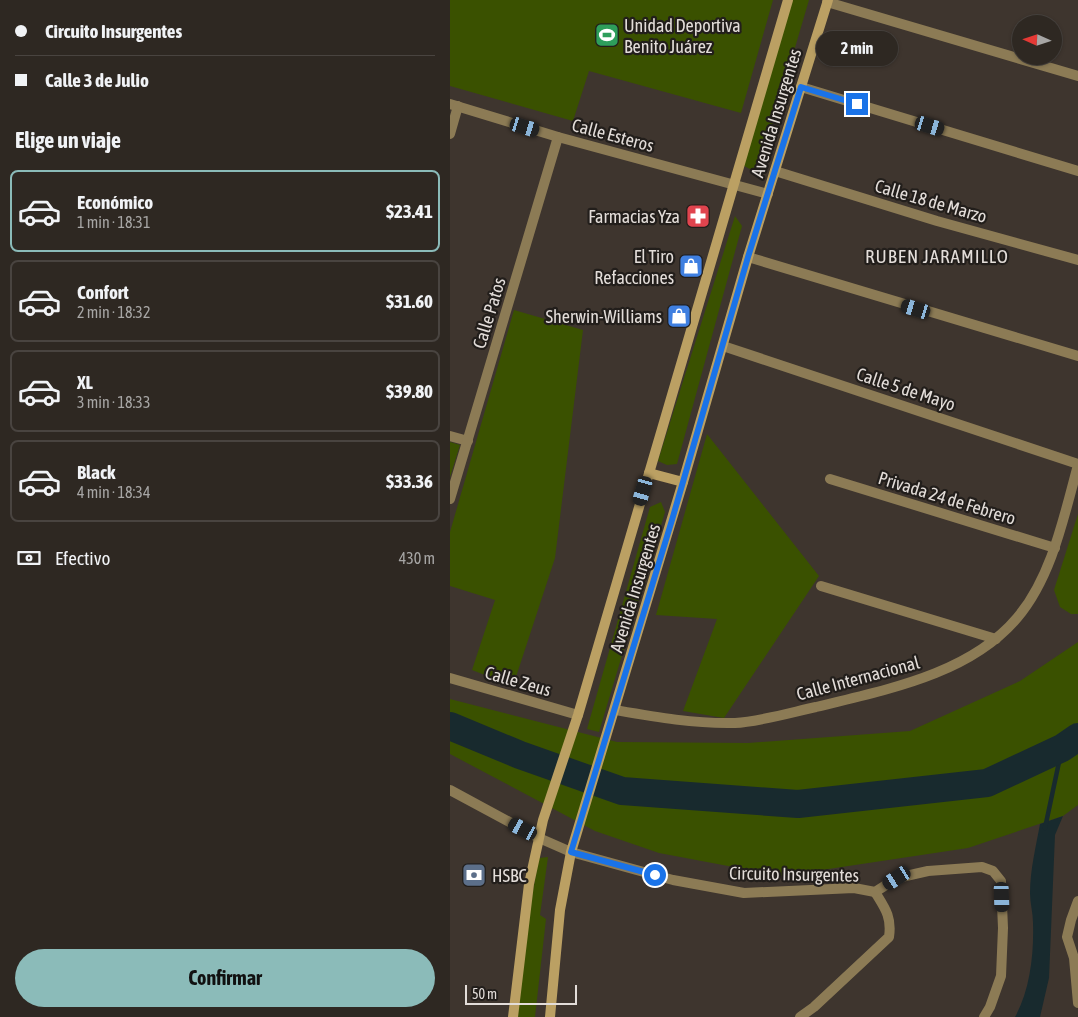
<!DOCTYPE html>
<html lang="es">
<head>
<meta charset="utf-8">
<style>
	:root { --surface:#2e2822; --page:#3a342f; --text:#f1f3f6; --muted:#a7a6a5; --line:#494440; --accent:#8bbbb9 }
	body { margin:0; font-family:"Asap Condensed",sans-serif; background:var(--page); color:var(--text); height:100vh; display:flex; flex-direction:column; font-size:19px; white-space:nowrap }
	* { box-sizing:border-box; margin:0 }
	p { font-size:16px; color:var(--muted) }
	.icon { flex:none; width:28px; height:28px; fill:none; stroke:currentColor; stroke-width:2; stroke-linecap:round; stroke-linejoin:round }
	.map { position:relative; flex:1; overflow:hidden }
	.side { display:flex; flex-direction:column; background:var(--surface); width:450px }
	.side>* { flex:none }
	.guide { display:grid; align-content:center; height:110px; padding:0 15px; background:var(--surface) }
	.needle { width:32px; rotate:273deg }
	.controls { position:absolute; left:562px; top:15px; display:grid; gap:10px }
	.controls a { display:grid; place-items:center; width:50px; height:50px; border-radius:50%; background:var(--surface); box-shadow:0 1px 4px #0004,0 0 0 1px var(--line); font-size:25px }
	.scale { position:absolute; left:15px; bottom:12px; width:112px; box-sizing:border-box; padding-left:5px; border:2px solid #e3ddd9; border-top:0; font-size:14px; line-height:18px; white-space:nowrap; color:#e3ddd9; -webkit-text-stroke:4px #221e1b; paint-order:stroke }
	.end { position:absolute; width:22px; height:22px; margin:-11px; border:6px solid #1a73e8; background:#fff; box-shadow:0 0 0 2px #fff }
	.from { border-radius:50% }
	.bubble { position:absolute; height:35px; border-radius:18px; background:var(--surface); box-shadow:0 1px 4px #0004,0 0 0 1px var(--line); font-size:16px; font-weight:700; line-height:35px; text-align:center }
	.car { position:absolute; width:15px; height:30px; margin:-15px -8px; border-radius:6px; box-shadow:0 0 4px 1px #0007; background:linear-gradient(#222 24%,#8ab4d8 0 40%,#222 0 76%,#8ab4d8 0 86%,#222 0) }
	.guide b { display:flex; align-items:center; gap:18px; height:48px; font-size:19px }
	.guide b+b { border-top:1px solid var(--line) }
	.guide i { width:12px; height:12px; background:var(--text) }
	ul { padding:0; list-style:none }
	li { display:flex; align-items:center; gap:15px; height:82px; margin:0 10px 8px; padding:0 5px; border:2px solid var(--line); border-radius:8px }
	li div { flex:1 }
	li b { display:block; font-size:19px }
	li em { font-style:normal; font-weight:700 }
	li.current { border-color:var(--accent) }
	li>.icon { width:45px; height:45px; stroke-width:1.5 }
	h2 { padding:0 15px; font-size:22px; line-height:60px }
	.pay { display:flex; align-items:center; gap:12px; height:55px; padding:0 15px; font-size:19px }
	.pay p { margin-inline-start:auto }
	.primary-button { display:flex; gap:10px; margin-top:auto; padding:10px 15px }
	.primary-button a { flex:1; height:58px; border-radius:30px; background:var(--accent); color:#111; font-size:20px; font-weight:700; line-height:58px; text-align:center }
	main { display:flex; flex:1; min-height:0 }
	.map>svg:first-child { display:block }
</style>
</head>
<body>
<main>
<section class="side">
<div class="guide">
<b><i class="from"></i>Circuito Insurgentes</b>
<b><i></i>Calle 3 de Julio</b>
</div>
<h2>Elige un viaje</h2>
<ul>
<li class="current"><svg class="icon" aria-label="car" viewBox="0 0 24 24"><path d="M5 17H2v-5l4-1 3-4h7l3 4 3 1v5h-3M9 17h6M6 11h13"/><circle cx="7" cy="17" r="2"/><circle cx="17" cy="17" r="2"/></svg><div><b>Económico</b><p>1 min · 18:31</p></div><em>$23.41</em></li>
<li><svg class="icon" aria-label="car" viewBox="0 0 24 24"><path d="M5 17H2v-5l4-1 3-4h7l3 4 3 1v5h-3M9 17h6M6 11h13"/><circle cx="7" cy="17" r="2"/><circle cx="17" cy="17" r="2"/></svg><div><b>Confort</b><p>2 min · 18:32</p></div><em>$31.60</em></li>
<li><svg class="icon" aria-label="car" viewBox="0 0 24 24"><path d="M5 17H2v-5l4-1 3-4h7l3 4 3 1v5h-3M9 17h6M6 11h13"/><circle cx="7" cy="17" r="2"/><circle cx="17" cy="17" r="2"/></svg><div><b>XL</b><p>3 min · 18:33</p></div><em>$39.80</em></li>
<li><svg class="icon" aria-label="car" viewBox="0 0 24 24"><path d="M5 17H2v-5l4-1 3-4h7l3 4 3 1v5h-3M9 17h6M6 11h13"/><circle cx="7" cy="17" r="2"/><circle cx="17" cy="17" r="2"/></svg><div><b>Black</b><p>4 min · 18:34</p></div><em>$33.36</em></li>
</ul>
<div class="pay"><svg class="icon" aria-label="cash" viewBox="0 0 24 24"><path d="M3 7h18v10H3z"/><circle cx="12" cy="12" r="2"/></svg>Efectivo<p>430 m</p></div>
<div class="primary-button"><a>Confirmar</a></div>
</section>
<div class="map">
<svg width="628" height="1017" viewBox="0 0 628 1017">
	<rect width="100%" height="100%" fill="#3e352e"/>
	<g fill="#3a5100">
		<path d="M0,0H323L291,113L139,71L123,121L0,86Z"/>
		<path d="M342,0H359L309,170L300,169L292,165Z"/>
		<path d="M285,216L292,226L227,464L217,465L208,461Z"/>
		<path d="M64,310L133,330L105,558L63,686L22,670L45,600L0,586V532Z"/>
		<path d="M257,434L369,576L274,718L233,711L267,619L206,615Z"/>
		<path d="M0,442L10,445L0,477Z"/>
		<path d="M211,502L215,512L149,732L137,729L200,507Z"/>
		<path d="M628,514V614H621L610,607L604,590Z"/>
		<path d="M628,642V805L613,816L518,848L332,876L209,853L145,831L0,754V699L167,742L298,743L460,731L570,681Z"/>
		<path d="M98,857L90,915L96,919L85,1017H62L69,967L89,858Z"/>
	</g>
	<path fill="#182a2e" d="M613,816L605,835L599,978L590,1017H565C580,990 584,954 583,923C583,913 580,903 580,893C580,870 586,846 590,824Z"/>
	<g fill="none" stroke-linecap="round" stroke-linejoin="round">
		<path stroke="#182a2e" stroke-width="4.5" d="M595,828L612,748"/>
		<path stroke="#182a2e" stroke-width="28" d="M0,726L70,755L172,791L348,804L537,783L612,748L628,737"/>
		<g stroke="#8c7b55" stroke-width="10">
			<path d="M377,2L628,76"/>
			<path d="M351,87L628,171"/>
			<path d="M0,104L108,137L318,194"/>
			<path d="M0,134L8,106"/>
			<path d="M325,171L487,221L628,260"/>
			<path d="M298,257L628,356"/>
			<path d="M273,346L628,464"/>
			<path d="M0,436L18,441"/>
			<path d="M380,479L605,548"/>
			<path d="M0,499L108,137"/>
			<path d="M371,586L546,639"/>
			<path d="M0,790L89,838L121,852L223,880L294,893L404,888L425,892L447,878L478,871L532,867L543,871L551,881L553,928L551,976L540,1007L534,1017"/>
			<path d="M628,901L621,920L617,937L624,958L628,1003"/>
			<path d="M350,1017L364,1007L439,937C442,917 435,908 425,892"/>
		</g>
		<g stroke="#8c7b55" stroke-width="10">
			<path d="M0,678L128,715"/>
			<path d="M165,710C205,717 244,724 285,723C308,722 343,712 366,707C434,690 519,675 567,618C602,577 614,516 628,465"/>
		</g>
		<g stroke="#bba063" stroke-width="10">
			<path d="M199,473L233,482"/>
			<path d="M63,1017L79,884L93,820L128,715L338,0"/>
			<path d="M100,1017L110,910L121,852L233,482L298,257L378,0"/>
		</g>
	</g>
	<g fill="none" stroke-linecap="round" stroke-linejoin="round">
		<path stroke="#1a73e8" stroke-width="6" d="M205,875L121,852L222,520L298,257L351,87L407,104"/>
	</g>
	<defs>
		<g id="stadium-square" transform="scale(1.25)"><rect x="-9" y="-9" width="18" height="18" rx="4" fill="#2e9e5b" stroke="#221e1b"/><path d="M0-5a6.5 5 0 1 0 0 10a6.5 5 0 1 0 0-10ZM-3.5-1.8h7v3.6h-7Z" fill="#fff"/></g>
		<g id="pharmacy-square" transform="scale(1.25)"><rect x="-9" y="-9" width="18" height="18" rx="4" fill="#e0444e" stroke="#221e1b"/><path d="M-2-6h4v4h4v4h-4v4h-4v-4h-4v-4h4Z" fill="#fff"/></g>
		<g id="shop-square" transform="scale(1.25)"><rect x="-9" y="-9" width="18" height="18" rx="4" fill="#3f7fe0" stroke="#221e1b"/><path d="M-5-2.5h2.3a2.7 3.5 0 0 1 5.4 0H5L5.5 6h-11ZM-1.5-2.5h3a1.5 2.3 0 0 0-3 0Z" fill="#fff"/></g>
		<g id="bank-square" transform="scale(1.25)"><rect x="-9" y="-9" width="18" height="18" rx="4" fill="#5c6f8a" stroke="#221e1b"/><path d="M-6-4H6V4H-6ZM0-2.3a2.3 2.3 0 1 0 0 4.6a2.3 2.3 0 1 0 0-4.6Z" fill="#fff"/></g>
	</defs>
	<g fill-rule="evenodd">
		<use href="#stadium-square" x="157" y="35"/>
		<use href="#pharmacy-square" x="248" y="216"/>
		<use href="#shop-square" x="241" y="266"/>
		<use href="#shop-square" x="229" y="316"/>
		<use href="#bank-square" x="24" y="875"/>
	</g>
	<g text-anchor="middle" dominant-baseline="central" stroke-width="4.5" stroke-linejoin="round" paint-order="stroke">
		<g font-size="18" fill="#e3ddd9" stroke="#221e1b" text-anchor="end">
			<text x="174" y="25" text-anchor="start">Unidad Deportiva<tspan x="174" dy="21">Benito Juárez</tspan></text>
			<text x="230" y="216">Farmacias Yza</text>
			<text x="224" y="256">El Tiro<tspan x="224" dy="21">Refacciones</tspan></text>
			<text x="212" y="316">Sherwin-Williams</text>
			<text x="42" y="875" text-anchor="start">HSBC</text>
		</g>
		<g font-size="18" fill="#e3ddd9" stroke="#221e1b">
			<text transform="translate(326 113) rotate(-73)">Avenida Insurgentes</text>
			<text transform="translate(163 135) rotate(15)">Calle Esteros</text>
			<text transform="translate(481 201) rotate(16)">Calle 18 de Marzo</text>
			<text transform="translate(39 313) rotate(-73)">Calle Patos</text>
			<text transform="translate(456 389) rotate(18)">Calle 5 de Mayo</text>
			<text transform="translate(497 498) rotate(17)">Privada 24 de Febrero</text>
			<text transform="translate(185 588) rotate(-73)">Avenida Insurgentes</text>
			<text transform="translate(408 678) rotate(-15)">Calle Internacional</text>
			<text transform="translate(68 681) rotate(16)">Calle Zeus</text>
			<text transform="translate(344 874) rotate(1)">Circuito Insurgentes</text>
		</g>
		<g font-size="19" letter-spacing="1" fill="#e3ddd9" stroke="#221e1b">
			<text x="487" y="256">RUBEN JARAMILLO</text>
		</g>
	</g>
</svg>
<div class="controls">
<a><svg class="needle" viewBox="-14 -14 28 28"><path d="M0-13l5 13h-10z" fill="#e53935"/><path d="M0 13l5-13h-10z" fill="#a7a6a5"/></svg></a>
</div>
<div class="scale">50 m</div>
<i class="end from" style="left:205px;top:875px"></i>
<i class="end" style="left:407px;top:104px"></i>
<div class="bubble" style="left:366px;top:31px;width:82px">2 min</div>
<i class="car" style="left:480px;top:126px;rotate:107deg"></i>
<i class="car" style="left:75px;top:127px;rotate:107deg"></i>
<i class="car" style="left:466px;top:309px;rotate:287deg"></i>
<i class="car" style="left:193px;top:491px;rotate:196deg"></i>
<i class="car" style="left:73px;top:829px;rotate:298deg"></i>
<i class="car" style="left:447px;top:878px;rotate:237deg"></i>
<i class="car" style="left:552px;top:897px;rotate:178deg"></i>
</div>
</main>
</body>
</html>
